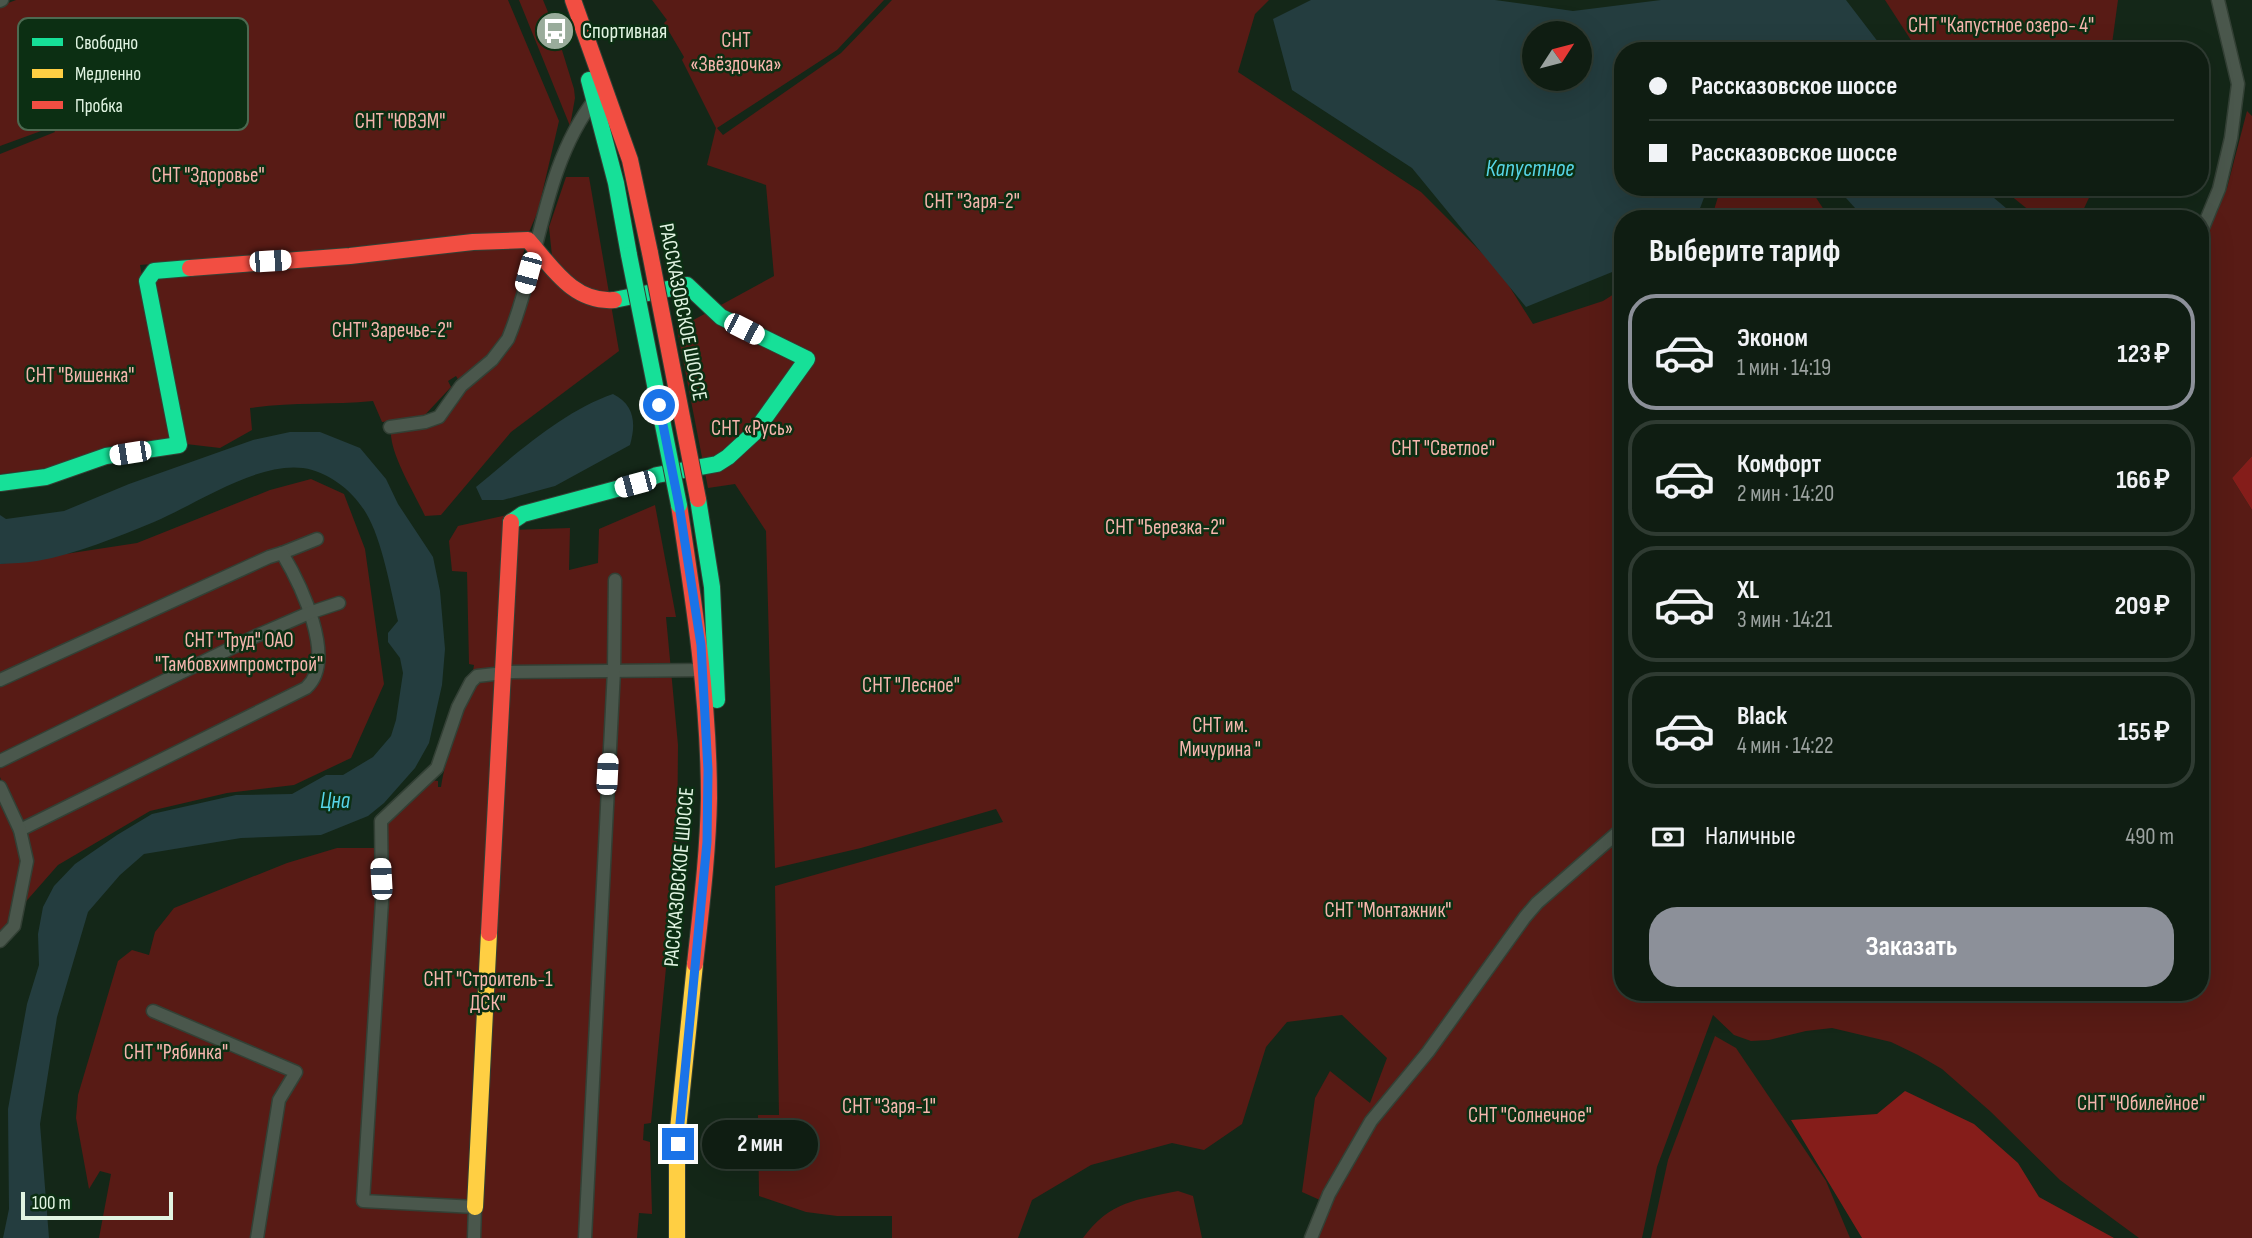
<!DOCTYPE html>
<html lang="ru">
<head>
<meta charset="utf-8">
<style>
	:root { --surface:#0f1d12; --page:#18261b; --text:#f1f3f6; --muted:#9ba29f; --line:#2f3b32; --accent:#8c9099 }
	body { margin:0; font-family:"Sofia Sans Condensed",sans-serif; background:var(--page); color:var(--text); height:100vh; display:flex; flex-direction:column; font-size:26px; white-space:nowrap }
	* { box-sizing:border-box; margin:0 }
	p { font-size:23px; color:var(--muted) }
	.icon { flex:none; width:38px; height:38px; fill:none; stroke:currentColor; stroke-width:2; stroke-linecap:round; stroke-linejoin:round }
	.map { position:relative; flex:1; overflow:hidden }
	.details { position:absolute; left:1614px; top:210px; width:595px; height:791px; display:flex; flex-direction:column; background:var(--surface); border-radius:28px; box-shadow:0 7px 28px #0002,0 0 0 2px var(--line) }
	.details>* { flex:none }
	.banner { position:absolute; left:1614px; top:42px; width:595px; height:154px; border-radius:28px; box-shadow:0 7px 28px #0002,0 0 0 2px var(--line); display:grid; align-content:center; height:154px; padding:0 35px; background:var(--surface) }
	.needle { width:46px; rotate:54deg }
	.controls { position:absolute; left:1522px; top:21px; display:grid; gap:14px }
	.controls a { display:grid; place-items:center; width:70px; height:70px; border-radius:50%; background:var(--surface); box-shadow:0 7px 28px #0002,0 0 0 2px var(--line); font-size:35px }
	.scale { position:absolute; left:21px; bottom:18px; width:152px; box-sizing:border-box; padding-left:7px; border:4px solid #e1f4e2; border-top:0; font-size:19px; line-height:24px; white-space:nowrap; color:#e1f4e2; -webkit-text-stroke:5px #0c2f13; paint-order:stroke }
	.end { position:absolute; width:32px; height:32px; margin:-16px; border:9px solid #1a73e8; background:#fff; box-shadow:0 0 0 4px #fff }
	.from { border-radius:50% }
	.bubble { position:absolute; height:49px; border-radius:24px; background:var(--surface); box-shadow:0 7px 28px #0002,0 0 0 2px var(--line); font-size:23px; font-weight:700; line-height:49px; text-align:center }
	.car { position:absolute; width:21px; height:42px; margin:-21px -10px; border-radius:9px; box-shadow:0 0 5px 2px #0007; background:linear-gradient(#fff 24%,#345 0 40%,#fff 0 76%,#345 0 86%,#fff 0) }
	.banner b { display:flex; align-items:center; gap:24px; height:66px; font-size:26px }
	.banner b+b { border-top:2px solid var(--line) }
	.banner i { width:18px; height:18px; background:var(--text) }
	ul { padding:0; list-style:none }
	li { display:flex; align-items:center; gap:21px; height:116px; margin:0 14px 10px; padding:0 21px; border:4px solid var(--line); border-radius:28px }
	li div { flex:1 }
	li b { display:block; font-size:26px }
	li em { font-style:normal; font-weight:700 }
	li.current { border-color:var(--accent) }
	li>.icon { width:63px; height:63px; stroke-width:1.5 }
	h2 { padding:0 35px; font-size:32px; line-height:84px }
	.pay { display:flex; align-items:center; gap:18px; height:77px; padding:0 35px; font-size:26px }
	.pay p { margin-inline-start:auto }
	.button { display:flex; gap:14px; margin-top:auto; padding:14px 35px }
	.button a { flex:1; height:80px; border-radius:28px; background:var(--accent); color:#fff; font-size:28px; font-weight:700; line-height:80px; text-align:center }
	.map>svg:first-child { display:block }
</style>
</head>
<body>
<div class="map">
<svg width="2252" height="1238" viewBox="0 0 2252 1238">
	<rect width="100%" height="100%" fill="#142718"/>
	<g fill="#581b15">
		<path d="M16,0H508L559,121L538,211L529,232L515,285L518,290L504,334L521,317L538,262L556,260L552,256L549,227L566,177H589L619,351L511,432L441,515L425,516C415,494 389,453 391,430L428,427L445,420L464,390L456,376L448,381L451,387L423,417L382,422L373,401C332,405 291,402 250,408L252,430L220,448L186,444L149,284L155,275L467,237L140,265L172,438L100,461L0,474V154L55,132L52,127L0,146V6Z"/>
		<path d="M519,0H543L557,34L574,89L575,98L570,126Z"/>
		<path d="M652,0H884L837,50L717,128L723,135L841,53L892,0H1269L1255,14L1238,72L1421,192L1499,270L1533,324L1603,301L1622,289V992H2200V248L2227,188L2247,111L2252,116V456L2232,478L2252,510V1238H2139L2060,1180L1991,1112L1942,1069L1918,1055L1891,1042L1832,1028L1806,1031L1769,1040L1751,1041L1734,1035L1713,1015L1657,1167L1642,1238H1314L1331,1205L1302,1192L1315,1098L1330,1071L1370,1103L1387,1058L1342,1015L1287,1022L1266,1047L1242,1124L1204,1150L1172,1143L1091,1165L1032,1200L1018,1238H892V1216H837L806,1212L759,1196L758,1115H779L775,886L1003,822L996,809L861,848L775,868L766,531L735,484L708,488L677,329L774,276L766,185L707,165L716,128L682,60L684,57L664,23L667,20Z"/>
		<path d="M1885,0H2118L2111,51H1918Z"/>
		<path d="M1721,187H1809L1830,219H1718L1714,210Z"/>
		<path d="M2000,187H2094L2079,219H2040Z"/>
		<path d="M311,479L344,494L365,549L384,684L351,758L294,785L227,793L150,811L58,865L22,906L32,854L0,777V564L137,543L270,490Z"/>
		<path d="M655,505L676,617H666L678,745L677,854L651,1123L644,1124L643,1140L650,1142L652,1214L639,1213L637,1238H99L111,1174L100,1171L89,1189L76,1118L78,1095L118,961L132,950L149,955L155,932L174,908L287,863L337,848H385L386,822L430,780L438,781V787H441C447,745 469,707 474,665L469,664L467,572L452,571L449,541L458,526L507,515L513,530L570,528L569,570L598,563L599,529Z"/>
		<path d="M0,792L21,842L22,863L14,917L0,931Z"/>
		<path d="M1715,1036L1736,1048L1826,1181L1850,1238H1651L1668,1160Z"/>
		<path d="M1178,1191L1193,1196L1202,1238H1083C1110,1201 1136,1200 1178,1191Z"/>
	</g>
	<g fill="#851d1a">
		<path d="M2252,456V510L2232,478Z"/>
		<path d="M1905,1091L1974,1124L2018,1163L2039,1197L2114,1238H1862L1791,1120L1877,1114Z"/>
	</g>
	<g fill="#243d3f" fill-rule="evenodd">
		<path d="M1311,0H1495L1573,11L1661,0H1846L1885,51H1622V187H1708L1696,219H1622V268L1526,307L1412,168L1292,90L1273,19ZM1580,33V79H1535V33Z"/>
		<path d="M1836,187H1981L2019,219H1865Z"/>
		<path d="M613,394C635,405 636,424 630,445L555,486L503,500H482L476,487C516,454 563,411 613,394Z"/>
		<path d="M290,432H320L360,448L386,479L398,504L433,557L440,591L445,649L442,685L429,743L415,768L384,803L368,816L321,835L241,838L144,854L120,875L88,912L57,1017L40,1124L49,1238H3L9,1209L8,1109L27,1004L39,965L38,934L43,907L54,886L75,864L117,835L152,814L236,795L292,794L326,775H343L373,757L391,736L396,720L403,673L400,658L388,642V633L398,621C391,591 382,539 366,513C353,491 329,472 303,468C257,462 196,504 154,522C117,537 77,554 37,561C25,563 12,563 0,564V515L6,519L64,511L129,484L253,440Z"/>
	</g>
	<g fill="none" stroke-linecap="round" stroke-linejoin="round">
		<g stroke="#334035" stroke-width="15">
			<g id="street">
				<path d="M0,1L2,0"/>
				<path d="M2200,235L2219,189L2231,138L2238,84L2218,0"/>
				<path d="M390,427L425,422L439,417L461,386L492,360L508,339C540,261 542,167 595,99"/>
				<path d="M282,553L317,539"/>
				<path d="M0,680L269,557L282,553C300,583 338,660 306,688L20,830"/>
				<path d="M0,761L256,636L309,613L339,603"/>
				<path d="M0,787L20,830L27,861L14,926L0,941"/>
				<path d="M153,1011L296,1072L279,1100L257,1238"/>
				<path d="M474,1238L475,1207L363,1201L382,901L381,821L437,768L458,707L471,682L477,676L512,672L703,670"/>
				<path d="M585,1238L614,670L615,580"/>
				<path d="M1311,1238L1329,1194L1371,1121L1428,1052L1525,917L1537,903L1617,833L1622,837"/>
			</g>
		</g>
		<g stroke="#334035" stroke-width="18">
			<g id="fast">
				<path d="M589,80L616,183L629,255"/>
				<path d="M0,483L46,477L106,456L179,445L147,281L154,271L190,268"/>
				<path d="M698,499L712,587L717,700"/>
				<path d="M511,522L523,514L635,484L657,475L717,464L728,457L754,433L807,359L721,317L687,285L614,300"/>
			</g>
		</g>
		<g stroke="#334035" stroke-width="18">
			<g id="slow">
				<path d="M475,1207L489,933"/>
				<path d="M677,1238V1139L695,964"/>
			</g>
		</g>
		<g stroke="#334035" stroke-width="18">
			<g id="jam">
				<path d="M573,0L630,160L650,253"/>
				<path d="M190,268L350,256L473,242L528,240C552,267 573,303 614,300"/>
				<path d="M679,505C694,602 709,700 709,798C708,854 701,909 695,964"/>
				<path d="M489,933L511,522"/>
			</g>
		</g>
		<use href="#street" stroke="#4a574c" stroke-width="12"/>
		<use href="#fast" stroke="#16e098" stroke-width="16"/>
		<use href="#slow" stroke="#ffcf43" stroke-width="16"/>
		<use href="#jam" stroke="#f24e42" stroke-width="16"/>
		<g stroke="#334035" stroke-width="18" stroke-linecap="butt">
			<path id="fast-bridge" d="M629,255L679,505"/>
		</g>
		<g stroke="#334035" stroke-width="18" stroke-linecap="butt">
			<path id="jam-bridge" d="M650,253L698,499"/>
		</g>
		<use href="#fast-bridge" stroke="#16e098" stroke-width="16"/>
		<use href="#jam-bridge" stroke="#f24e42" stroke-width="16"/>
	</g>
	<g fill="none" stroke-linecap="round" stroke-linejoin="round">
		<path stroke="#1a73e8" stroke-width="9" d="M659,405L679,505L701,645L708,770L707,842L678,1144"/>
	</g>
	<defs>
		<g id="bus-disc" transform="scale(2.0125)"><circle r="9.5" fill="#99ac9b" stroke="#0c2f13"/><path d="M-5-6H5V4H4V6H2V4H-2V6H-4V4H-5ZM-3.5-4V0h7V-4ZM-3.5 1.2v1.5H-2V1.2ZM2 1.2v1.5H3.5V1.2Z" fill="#fff"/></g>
	</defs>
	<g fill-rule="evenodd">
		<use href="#bus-disc" x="555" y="31"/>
	</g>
	<g text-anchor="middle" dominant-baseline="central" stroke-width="5" stroke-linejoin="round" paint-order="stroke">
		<g font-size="21" fill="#f6b6ae" stroke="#0c2f13">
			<text x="2001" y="25">СНТ "Капустное озеро- 4"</text>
			<text x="736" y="40">СНТ<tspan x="736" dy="24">«Звёздочка»</tspan></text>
			<text x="400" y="121">СНТ "ЮВЭМ"</text>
			<text x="208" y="175">СНТ "Здоровье"</text>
			<text x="972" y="201">СНТ "Заря-2"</text>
			<text x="392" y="330">СНТ" Заречье-2"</text>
			<text x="80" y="375">СНТ "Вишенка"</text>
			<text x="752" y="428">СНТ «Русь»</text>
			<text x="1443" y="448">СНТ "Светлое"</text>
			<text x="1165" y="527">СНТ "Березка-2"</text>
			<text x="239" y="640">СНТ "Труд" ОАО<tspan x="239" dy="24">"Тамбовхимпромстрой"</tspan></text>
			<text x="911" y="685">СНТ "Лесное"</text>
			<text x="1220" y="725">СНТ им.<tspan x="1220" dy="24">Мичурина "</tspan></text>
			<text x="1388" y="910">СНТ "Монтажник"</text>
			<text x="488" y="979">СНТ "Строитель-1<tspan x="488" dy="24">ДСК"</tspan></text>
			<text x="176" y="1052">СНТ "Рябинка"</text>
			<text x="2141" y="1103">СНТ "Юбилейное"</text>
			<text x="889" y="1106">СНТ "Заря-1"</text>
			<text x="1530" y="1115">СНТ "Солнечное"</text>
		</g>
		<g font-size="21" fill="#e1f4e2" stroke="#0c2f13" text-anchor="start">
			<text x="582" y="31">Спортивная</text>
		</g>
		<g font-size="21" fill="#e1f4e2" stroke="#0c2f13">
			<text transform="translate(683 312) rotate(79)">РАССКАЗОВСКОЕ ШОССЕ</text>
			<text transform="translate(679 877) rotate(-85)">РАССКАЗОВСКОЕ ШОССЕ</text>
		</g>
		<g font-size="23" font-style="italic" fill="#56d5e6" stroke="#0c2f13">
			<text x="1530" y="169">Капустное</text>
			<text x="335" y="801">Цна</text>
		</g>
	</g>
	<rect x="18" y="18" width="230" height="112" rx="10" fill="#0c2f13" stroke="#4c6a51" stroke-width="2"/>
	<rect x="32" y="38" width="31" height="8" fill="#16e098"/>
	<rect x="32" y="69" width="31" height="9" fill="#ffcf43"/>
	<rect x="32" y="101" width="31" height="8" fill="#f24e42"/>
	<g font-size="19" fill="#e1f4e2">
		<text x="75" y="49">Свободно</text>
		<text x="75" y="80">Медленно</text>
		<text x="75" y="112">Пробка</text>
	</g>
</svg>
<div class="controls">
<a><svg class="needle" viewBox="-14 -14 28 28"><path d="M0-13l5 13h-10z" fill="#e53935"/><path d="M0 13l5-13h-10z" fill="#9ba29f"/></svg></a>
</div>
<div class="scale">100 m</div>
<i class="end from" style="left:659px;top:405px"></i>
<i class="end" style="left:678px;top:1144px"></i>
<div class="bubble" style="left:702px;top:1120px;width:116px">2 мин</div>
<i class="car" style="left:270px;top:261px;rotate:86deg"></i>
<i class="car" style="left:528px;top:273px;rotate:195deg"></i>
<i class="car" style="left:744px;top:329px;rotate:117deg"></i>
<i class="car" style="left:130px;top:453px;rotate:261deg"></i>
<i class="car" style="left:635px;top:484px;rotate:255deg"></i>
<i class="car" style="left:607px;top:774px;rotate:3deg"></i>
<i class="car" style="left:381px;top:879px;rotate:357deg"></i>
<div class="banner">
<b><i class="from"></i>Рассказовское шоссе</b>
<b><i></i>Рассказовское шоссе</b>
</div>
<section class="details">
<h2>Выберите тариф</h2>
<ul>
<li class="current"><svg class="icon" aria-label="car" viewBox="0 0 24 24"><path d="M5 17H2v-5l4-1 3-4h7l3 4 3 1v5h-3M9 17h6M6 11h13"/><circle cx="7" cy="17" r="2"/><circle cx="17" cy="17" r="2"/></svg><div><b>Эконом</b><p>1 мин · 14:19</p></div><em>123 ₽</em></li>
<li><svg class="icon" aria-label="car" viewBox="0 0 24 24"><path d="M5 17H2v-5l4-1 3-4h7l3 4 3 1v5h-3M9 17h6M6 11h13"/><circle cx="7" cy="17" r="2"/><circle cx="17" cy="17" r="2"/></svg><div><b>Комфорт</b><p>2 мин · 14:20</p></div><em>166 ₽</em></li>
<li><svg class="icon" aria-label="car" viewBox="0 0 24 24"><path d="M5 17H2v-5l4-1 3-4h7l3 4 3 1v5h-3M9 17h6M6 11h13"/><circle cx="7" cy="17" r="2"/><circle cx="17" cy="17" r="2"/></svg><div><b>XL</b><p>3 мин · 14:21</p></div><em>209 ₽</em></li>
<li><svg class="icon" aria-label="car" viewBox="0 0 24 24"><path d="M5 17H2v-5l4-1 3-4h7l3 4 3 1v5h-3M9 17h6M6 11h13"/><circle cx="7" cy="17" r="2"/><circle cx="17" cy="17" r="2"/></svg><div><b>Black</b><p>4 мин · 14:22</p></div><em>155 ₽</em></li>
</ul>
<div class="pay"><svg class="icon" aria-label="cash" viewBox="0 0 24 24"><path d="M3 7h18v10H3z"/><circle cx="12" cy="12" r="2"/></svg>Наличные<p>490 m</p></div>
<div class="button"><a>Заказать</a></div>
</section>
</div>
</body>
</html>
